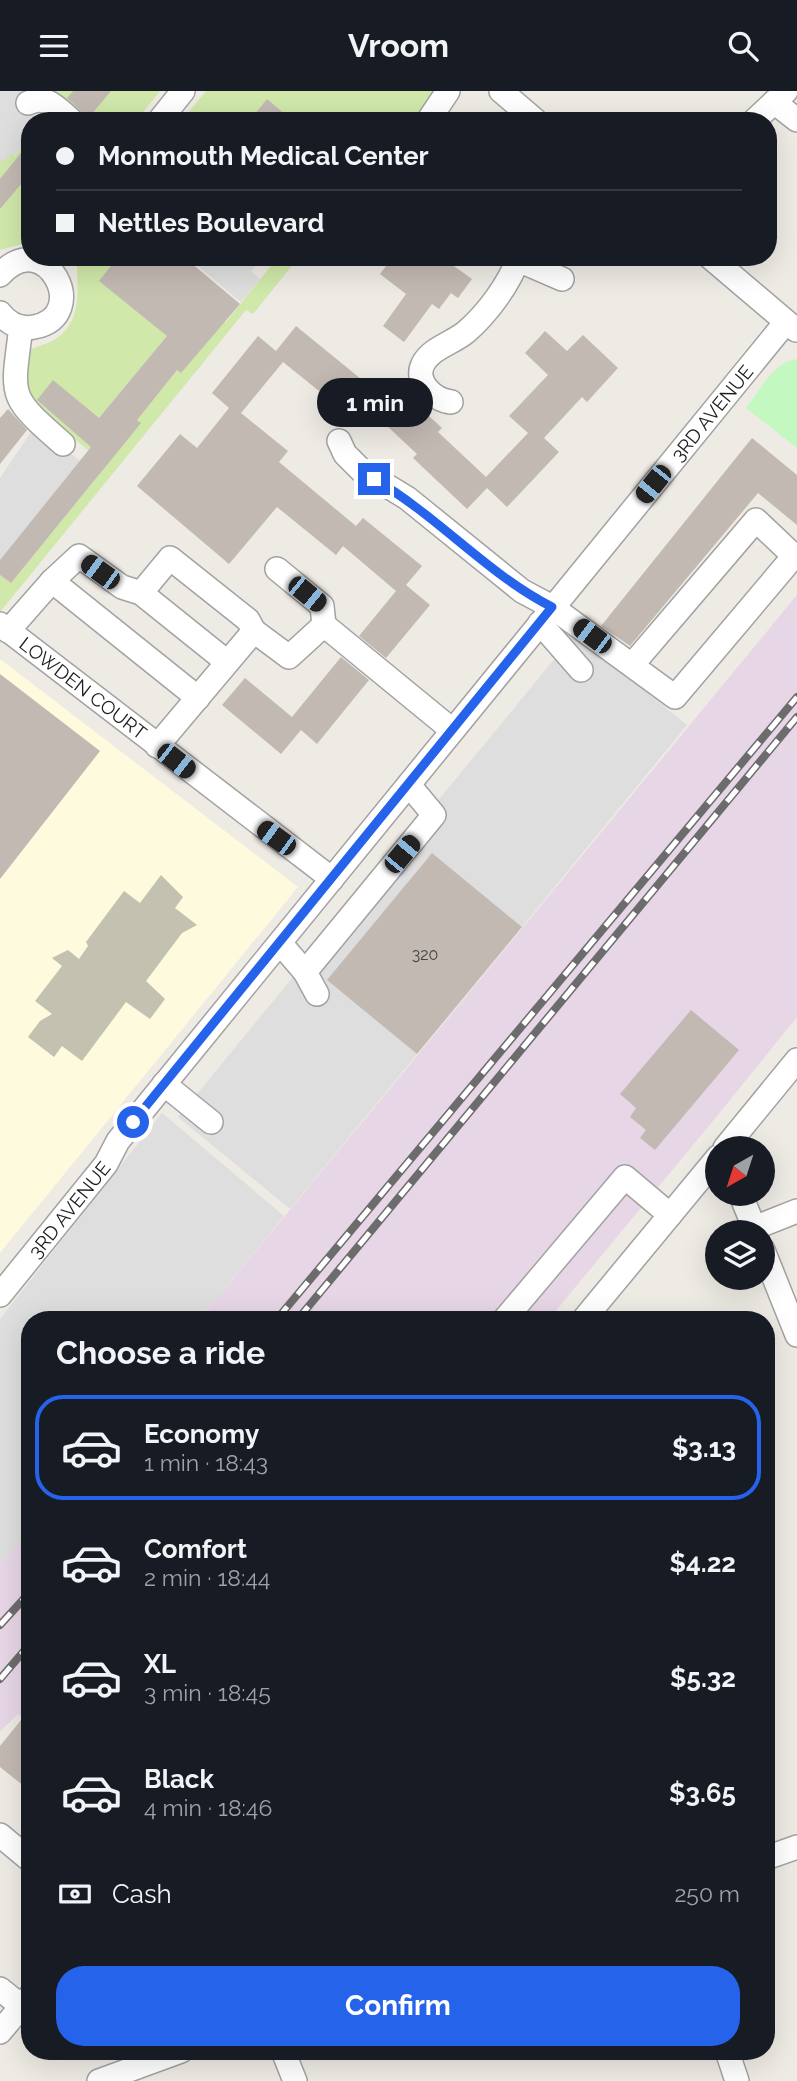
<!DOCTYPE html>
<html lang="en">
<head>
<meta charset="utf-8">
<style>
	:root { --surface:#171b24; --page:#20242c; --text:#f1f3f6; --muted:#9ea1a6; --line:#363941; --accent:#2563eb }
	body { margin:0; font-family:Raleway,sans-serif; background:var(--page); color:var(--text); height:100vh; display:flex; flex-direction:column; font-size:26px; white-space:nowrap }
	* { box-sizing:border-box; margin:0 }
	p { font-size:23px; color:var(--muted) }
	.icon { flex:none; width:38px; height:38px; fill:none; stroke:currentColor; stroke-width:2; stroke-linecap:round; stroke-linejoin:round }
	.map { position:relative; flex:1; overflow:hidden }
	.drawer { position:absolute; left:21px; top:1220px; width:754px; height:749px; display:flex; flex-direction:column; background:var(--surface); border-radius:28px; box-shadow:0 7px 28px #0002 }
	.drawer>* { flex:none }
	.banner { position:absolute; left:21px; top:21px; width:756px; height:154px; border-radius:28px; box-shadow:0 7px 28px #0002; display:grid; align-content:center; height:154px; padding:0 35px; background:var(--surface) }
	.needle { width:46px; rotate:219deg }
	.fabs { position:absolute; left:705px; top:1045px; display:grid; gap:14px }
	.fabs a { display:grid; place-items:center; width:70px; height:70px; border-radius:50%; background:var(--surface); box-shadow:0 7px 28px #0002; font-size:35px }
	.end { position:absolute; width:32px; height:32px; margin:-16px; border:9px solid #2563eb; background:#fff; box-shadow:0 0 0 4px #fff }
	.from { border-radius:50% }
	.bubble { position:absolute; height:49px; border-radius:24px; background:var(--surface); box-shadow:0 7px 28px #0002; font-size:23px; font-weight:700; line-height:49px; text-align:center }
	.car { position:absolute; width:21px; height:42px; margin:-21px -10px; border-radius:9px; box-shadow:0 0 5px 2px #0007; background:linear-gradient(#222 24%,#8ab4d8 0 40%,#222 0 76%,#8ab4d8 0 86%,#222 0) }
	.banner b { display:flex; align-items:center; gap:24px; height:66px; font-size:26px }
	.banner b+b { border-top:2px solid var(--line) }
	.banner i { width:18px; height:18px; background:var(--text) }
	ul { padding:0; list-style:none }
	li { display:flex; align-items:center; gap:21px; height:105px; margin:0 14px 10px; padding:0 21px; border:4px solid transparent; border-radius:28px }
	li div { flex:1 }
	li b { display:block; font-size:26px }
	li em { font-style:normal; font-weight:700 }
	li.on { border-color:var(--accent) }
	li>.icon { width:63px; height:63px; stroke-width:1.5 }
	h2 { padding:0 35px; font-size:32px; line-height:84px }
	.pay { display:flex; align-items:center; gap:18px; height:77px; padding:0 35px; font-size:26px }
	.pay p { margin-inline-start:auto }
	.primary-button { display:flex; gap:14px; margin-top:auto; padding:14px 35px }
	.primary-button a { flex:1; height:80px; border-radius:28px; background:var(--accent); color:#fff; font-size:28px; font-weight:700; line-height:80px; text-align:center }
	header { display:flex; justify-content:space-between; align-items:center; height:91px; padding:0 35px; background:var(--surface); font-size:32px; font-weight:700 }
	.map>svg:first-child { display:block }
</style>
</head>
<body>
<header><svg class="icon" aria-label="menu" viewBox="0 0 24 24"><path d="M4 6h16M4 12h16M4 18h16"/></svg>Vroom<svg class="icon" aria-label="search" viewBox="0 0 24 24"><circle cx="10" cy="10" r="6"/><path d="M15 15l6 6"/></svg></header>
<div class="map">
<svg width="797" height="1990" viewBox="0 0 797 1990">
	<rect width="100%" height="100%" fill="#eeeae4"/>
	<g fill="#e7d6e6">
		<path d="M797,504V926L717,1025L549,1228H200Z"/>
		<path d="M30,1437V1633L18,1623L0,1640V1474Z"/>
	</g>
	<path fill="#fefadd" d="M0,568L298,796L0,1162Z"/>
	<path fill="#c3c1af" d="M161,784L183,806L175,817L197,834L182,842L146,890L165,908L150,928L126,911L82,970L62,955L54,966L28,946L40,930L52,923L35,910L62,875L52,867L68,859L79,868L88,855L86,851L124,800L140,812Z"/>
	<g fill="#d0e8aa">
		<path d="M52,0H160L136,30H86Z"/>
		<path d="M206,0H439L420,30H181Z"/>
		<path d="M30,47V151L0,159V68L11,62L15,65Z"/>
		<path d="M77,166H178L165,182L226,231L278,166H299L253,223L246,219L0,521V484L11,492L98,385L91,379L99,368L53,330L26,302L28,260C36,255 45,254 54,249C85,230 76,196 77,166Z"/>
	</g>
	<path fill="#c3f8c1" d="M797,268V357L746,317C759,300 775,270 797,268Z"/>
	<g fill="#dedede">
		<path d="M0,0H29L28,15L45,29L30,30V47L14,65L11,62L4,71L0,68Z"/>
		<path d="M187,166H263L251,180L260,188L241,211Z"/>
		<path d="M36,334L80,370L0,469V387Z"/>
		<path d="M575,543L687,634L522,836L432,762L328,889L417,963L290,1118L178,1026Z"/>
		<path d="M162,1022L284,1125L200,1228H30V1437L0,1474V1228Z"/>
	</g>
	<g fill="#c3b9b3">
		<path d="M73,0H111L86,30L81,20L67,7Z"/>
		<path d="M267,8L293,30H249Z"/>
		<path d="M30,51V98L22,92L0,118V88Z"/>
		<path d="M118,166H184L240,213L181,282L177,279L137,329L141,332L11,492L0,484V469L91,356L37,309L53,289L99,327L167,245L99,190Z"/>
		<path d="M393,166H441L472,188L458,207L451,202L439,218L432,213L404,251L383,235L406,203L380,183Z"/>
		<path d="M296,235L377,301L389,288L442,337L438,341L486,386L528,342L509,325L548,284L525,262L545,240L567,260L583,244L618,277L587,311L582,306L544,347L559,361L507,416L487,397L467,418L413,367L417,363L342,293L329,308L283,271L241,322L288,360L279,371L356,435L363,427L422,475L406,494L430,514L386,567L359,545L396,500L343,455L336,464L277,416L229,473L137,395L180,343L197,357L229,317L212,302L258,245L276,260Z"/>
		<path d="M8,318L27,339L0,373V327Z"/>
		<path d="M752,347L797,384V434L758,402L630,555L601,535Z"/>
		<path d="M341,566L369,589L317,653L301,639L281,663L222,614L245,587L292,626Z"/>
		<path d="M0,583L100,660L0,788Z"/>
		<path d="M432,762L522,836L417,963L327,889Z"/>
		<path d="M691,919L739,959L655,1059L640,1047L646,1039L630,1026L636,1017L620,1003Z"/>
		<path d="M30,1618V1700L0,1676V1655Z"/>
	</g>
	<g fill="none" stroke-linecap="round" stroke-linejoin="round">
		<g stroke="#a2a2a2" stroke-width="26">
			<g id="minor">
				<path d="M501,0L536,30"/>
				<path d="M774,11L797,29"/>
				<path d="M28,12C47,3 58,18 72,30"/>
				<path d="M159,30L183,0"/>
				<path d="M428,30L448,0"/>
				<path d="M754,30L786,0"/>
				<path d="M511,166L562,188"/>
				<path d="M710,166L796,239"/>
				<path d="M0,184C45,133 93,225 34,236C20,239 8,232 0,222"/>
				<path d="M21,236C12,307 7,304 63,353"/>
				<path d="M451,311C434,309 414,291 423,273C431,257 453,252 466,241C488,222 509,193 519,166"/>
				<path d="M339,350L345,363L361,379L407,407L522,500L552,516L675,606L794,465L756,429L632,574"/>
				<path d="M277,478L322,515L324,534"/>
				<path d="M52,490L198,607"/>
				<path d="M141,502L170,467L248,529L254,540"/>
				<path d="M540,532L581,579"/>
				<path id="s1" d="M0,533L332,788"/>
				<path d="M8,540L52,490L79,465L122,496L141,502L227,571"/>
				<path d="M157,655L254,540L289,566L324,534L452,639"/>
				<path d="M280,852L305,881L317,903"/>
				<path d="M305,881L434,724L409,694"/>
				<path d="M164,993L211,1031"/>
				<path d="M725,1057L797,969"/>
				<path d="M740,1102L756,1141"/>
				<path d="M754,1137L797,1120"/>
				<path d="M763,1159L797,1244"/>
				<path id="s2" d="M0,1204L106,1073L118,1050L786,231"/>
				<path d="M505,1228L625,1086L670,1124"/>
				<path d="M584,1228L718,1066"/>
				<path d="M0,1744L30,1769"/>
				<path d="M766,1767L797,1756"/>
				<path d="M0,1898L21,1915"/>
				<path d="M0,1941L30,1905"/>
				<path d="M283,1960L295,1990"/>
				<path d="M727,1960L737,1990"/>
				<path d="M99,1990L181,1960"/>
			</g>
		</g>
		<use href="#minor" stroke="#fff" stroke-width="23"/>
		<g stroke="#6c6c6c" stroke-width="8">
			<g id="rail">
				<path d="M277,1228L797,606"/>
				<path d="M298,1228L797,626"/>
				<path d="M0,1534L30,1501"/>
				<path d="M0,1588L30,1553"/>
			</g>
		</g>
		<use href="#rail" stroke="#fff" stroke-width="5" stroke-dasharray="16" stroke-linecap="butt"/>
	</g>
	<g fill="none" stroke-linecap="round" stroke-linejoin="round">
		<path stroke="#2563eb" stroke-width="9" d="M133,1031L552,516C487,483 438,425 374,388"/>
	</g>
	<g text-anchor="middle" dominant-baseline="central" stroke-width="7" stroke-linejoin="round" paint-order="stroke">
		<g font-size="16" fill="#474543">
			<text x="425" y="863">320</text>
		</g>
		<g font-size="19" fill="#1e1e1e" stroke="#fff">
			<text stroke="none"><textPath href="#s2" startOffset="1134">3RD AVENUE</textPath></text>
			<text stroke="none"><textPath href="#s1" startOffset="105">LOWDEN COURT</textPath></text>
			<text stroke="none"><textPath href="#s2" startOffset="110">3RD AVENUE</textPath></text>
		</g>
	</g>
</svg>
<div class="fabs">
<a><svg class="needle" viewBox="-14 -14 28 28"><path d="M0-13l5 13h-10z" fill="#e53935"/><path d="M0 13l5-13h-10z" fill="#9ea1a6"/></svg></a>
<a><svg class="icon" aria-label="layers" viewBox="0 0 24 24"><path d="M12 4l9 5-9 5-9-5zM3 14l9 5 9-5"/></svg></a>
</div>
<i class="end from" style="left:133px;top:1031px"></i>
<i class="end" style="left:374px;top:388px"></i>
<div class="bubble" style="left:317px;top:287px;width:116px">1 min</div>
<i class="car" style="left:653px;top:393px;rotate:219deg"></i>
<i class="car" style="left:100px;top:481px;rotate:306deg"></i>
<i class="car" style="left:307px;top:503px;rotate:129deg"></i>
<i class="car" style="left:592px;top:545px;rotate:307deg"></i>
<i class="car" style="left:176px;top:670px;rotate:128deg"></i>
<i class="car" style="left:276px;top:747px;rotate:306deg"></i>
<i class="car" style="left:402px;top:763px;rotate:40deg"></i>
<div class="banner">
<b><i class="from"></i>Monmouth Medical Center</b>
<b><i></i>Nettles Boulevard</b>
</div>
<section class="drawer">
<h2>Choose a ride</h2>
<ul>
<li class="on"><svg class="icon" aria-label="car" viewBox="0 0 24 24"><path d="M5 17H2v-5l4-1 3-4h7l3 4 3 1v5h-3M9 17h6M6 11h13"/><circle cx="7" cy="17" r="2"/><circle cx="17" cy="17" r="2"/></svg><div><b>Economy</b><p>1 min · 18:43</p></div><em>$3.13</em></li>
<li><svg class="icon" aria-label="car" viewBox="0 0 24 24"><path d="M5 17H2v-5l4-1 3-4h7l3 4 3 1v5h-3M9 17h6M6 11h13"/><circle cx="7" cy="17" r="2"/><circle cx="17" cy="17" r="2"/></svg><div><b>Comfort</b><p>2 min · 18:44</p></div><em>$4.22</em></li>
<li><svg class="icon" aria-label="car" viewBox="0 0 24 24"><path d="M5 17H2v-5l4-1 3-4h7l3 4 3 1v5h-3M9 17h6M6 11h13"/><circle cx="7" cy="17" r="2"/><circle cx="17" cy="17" r="2"/></svg><div><b>XL</b><p>3 min · 18:45</p></div><em>$5.32</em></li>
<li><svg class="icon" aria-label="car" viewBox="0 0 24 24"><path d="M5 17H2v-5l4-1 3-4h7l3 4 3 1v5h-3M9 17h6M6 11h13"/><circle cx="7" cy="17" r="2"/><circle cx="17" cy="17" r="2"/></svg><div><b>Black</b><p>4 min · 18:46</p></div><em>$3.65</em></li>
</ul>
<div class="pay"><svg class="icon" aria-label="cash" viewBox="0 0 24 24"><path d="M3 7h18v10H3z"/><circle cx="12" cy="12" r="2"/></svg>Cash<p>250 m</p></div>
<div class="primary-button"><a>Confirm</a></div>
</section>
</div>
</body>
</html>
